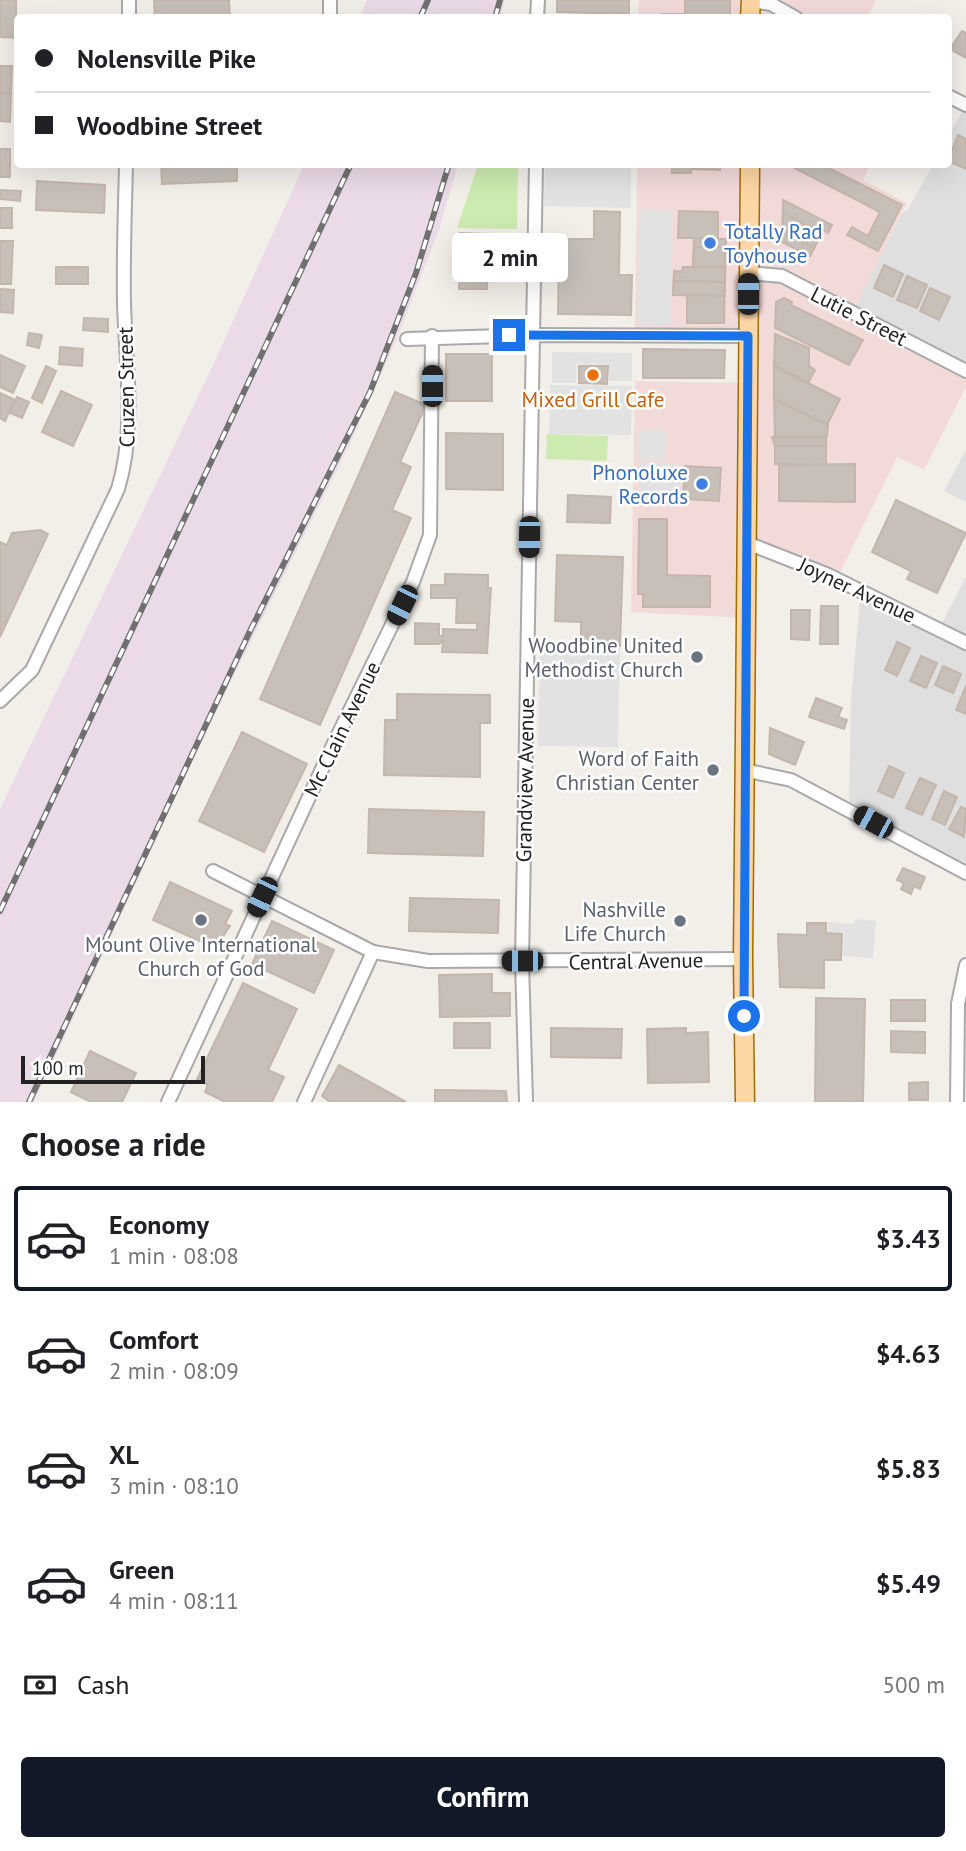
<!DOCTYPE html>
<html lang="en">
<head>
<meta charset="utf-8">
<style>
	:root { --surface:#fff; --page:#f6f6f6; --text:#202124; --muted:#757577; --line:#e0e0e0; --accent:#111827 }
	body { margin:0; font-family:"PT Sans",sans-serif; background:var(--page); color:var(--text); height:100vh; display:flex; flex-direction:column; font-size:26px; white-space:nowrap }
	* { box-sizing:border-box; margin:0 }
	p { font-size:23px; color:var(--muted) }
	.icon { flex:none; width:38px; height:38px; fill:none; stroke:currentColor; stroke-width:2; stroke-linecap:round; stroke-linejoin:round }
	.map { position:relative; height:1102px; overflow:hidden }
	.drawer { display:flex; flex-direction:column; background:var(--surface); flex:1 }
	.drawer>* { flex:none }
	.hud { position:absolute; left:14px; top:14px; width:938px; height:154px; border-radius:7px; box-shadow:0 7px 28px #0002; display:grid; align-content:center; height:154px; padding:0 21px; background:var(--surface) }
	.scale { position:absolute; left:21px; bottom:18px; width:184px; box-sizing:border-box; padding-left:7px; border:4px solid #222; border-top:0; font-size:19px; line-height:24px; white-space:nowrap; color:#222; -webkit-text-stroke:5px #fff; paint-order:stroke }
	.end { position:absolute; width:32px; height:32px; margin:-16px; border:9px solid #1a73e8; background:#fff; box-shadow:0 0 0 4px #fff }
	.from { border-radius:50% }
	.bubble { position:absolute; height:49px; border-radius:7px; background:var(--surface); box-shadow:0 7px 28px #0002; font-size:23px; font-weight:700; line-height:49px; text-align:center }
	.car { position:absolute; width:21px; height:42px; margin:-21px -10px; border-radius:9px; box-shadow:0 0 5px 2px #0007; background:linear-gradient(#222 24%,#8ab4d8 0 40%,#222 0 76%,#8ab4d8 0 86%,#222 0) }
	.hud b { display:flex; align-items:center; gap:24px; height:66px; font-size:26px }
	.hud b+b { border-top:2px solid var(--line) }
	.hud i { width:18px; height:18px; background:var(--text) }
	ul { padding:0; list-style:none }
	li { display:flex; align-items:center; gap:21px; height:105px; margin:0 14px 10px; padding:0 7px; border:4px solid transparent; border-radius:7px }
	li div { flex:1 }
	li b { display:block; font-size:26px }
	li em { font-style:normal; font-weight:700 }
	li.current { border-color:var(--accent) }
	li>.icon { width:63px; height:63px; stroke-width:1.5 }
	h2 { padding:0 21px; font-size:32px; line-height:84px }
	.pay { display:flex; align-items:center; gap:18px; height:77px; padding:0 21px; font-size:26px }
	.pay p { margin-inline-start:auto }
	.cta { display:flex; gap:14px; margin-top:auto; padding:14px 21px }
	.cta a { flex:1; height:80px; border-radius:7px; background:var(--accent); color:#fff; font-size:28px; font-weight:700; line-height:80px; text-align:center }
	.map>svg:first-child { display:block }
</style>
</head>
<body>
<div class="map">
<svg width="966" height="1102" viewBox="0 0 966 1102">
	<rect width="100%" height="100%" fill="#f2efe9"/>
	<g fill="#e0dfdf">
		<path d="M966,105V371L852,312L902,213L908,209L933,165L948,164L949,135Z"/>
		<path d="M966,450V502L944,491Z"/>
		<path d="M966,577V873L849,809L851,699L861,590L939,629Z"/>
	</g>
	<g fill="#f2dad9">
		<path d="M639,0H876L867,17L638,18Z"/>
		<path d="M637,165H870L863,180L907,203L853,312L966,371V387L924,470L897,457L837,579L747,543L746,618L631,612L635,381L748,383V336H635Z"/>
	</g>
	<g fill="#ebdbe8">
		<path d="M367,0H505L500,17H360Z"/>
		<path d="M304,165H458L439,230L395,343L347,450L210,723L34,1102H0V809L214,363Z"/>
	</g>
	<g fill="#cdebb0">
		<path d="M478,165H518L517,229L457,228Z"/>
		<path d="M547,434L608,436L607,461L546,459Z"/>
	</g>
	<g fill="#e2e2e2">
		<path d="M545,165H631V208L544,206Z"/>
		<path d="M640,209L673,210L671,325H638Z"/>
		<path d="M552,352L632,353V381H609V365L577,364L576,383H552Z"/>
		<path d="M550,385L632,386L631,435L549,434Z"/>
		<path d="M639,430H666L665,460L639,459Z"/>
		<path d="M640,462L678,463V500H640Z"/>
		<path d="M540,646L620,648L618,747L538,746Z"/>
		<path d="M855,919L876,921L873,958L843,956L844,933L828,932V922L855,924Z"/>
	</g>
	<g fill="#c7bfb8" stroke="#c4b6ab" stroke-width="2">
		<path d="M0,0H16V38L0,37Z"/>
		<path d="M154,0H229L230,18H155Z"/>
		<path d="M557,0H629V14L557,12Z"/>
		<path d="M685,0H730V18H661L662,14H685Z"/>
		<path d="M962,31L966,33V58L950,49Z"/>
		<path d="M0,66H12L11,93H0Z"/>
		<path d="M0,93L11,94L10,122L0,121Z"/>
		<path d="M958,135L966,139V169L948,161Z"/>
		<rect x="0" y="149" width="10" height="28"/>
		<path d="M161,164H237V181L162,184Z"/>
		<path d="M672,164H720V170L691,169V173H672Z"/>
		<path d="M787,164H821L902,205L878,251L847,235L852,227L868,236L880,212Z"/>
		<path d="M37,181L105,185L104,213L36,210Z"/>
		<path d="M0,190L21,191L20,201L0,199Z"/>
		<path d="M783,200L832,225L828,233L823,230L810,256L782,242Z"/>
		<rect x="0" y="208" width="12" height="20"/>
		<path d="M594,211L620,212L619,275H632L631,315L558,314L559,239H594Z"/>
		<path d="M679,211L718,212V239H726L724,323H687V295H673L674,271L682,272L683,267H693L694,238H678Z"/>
		<path d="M783,213L822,233L814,248L783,231Z"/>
		<path d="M783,231L814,248L810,256L782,242Z"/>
		<path d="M460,233L488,234L487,289H459Z"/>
		<path d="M694,238L726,239L725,247H694Z"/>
		<path d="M0,241H13L11,284H0Z"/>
		<path d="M694,247H725V267H693Z"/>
		<path d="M884,265L903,274L893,297L874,288Z"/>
		<rect x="56" y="267" width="32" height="17"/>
		<path d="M683,267H725V282L674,281V271L682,272Z"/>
		<path d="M907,276L927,285L917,308L897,300Z"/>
		<path d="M674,281L725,282L724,296L673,295Z"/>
		<path d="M930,288L950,297L939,320L920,311Z"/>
		<path d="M0,289L14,290L13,313L0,312Z"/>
		<path d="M687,295L724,296V323H687Z"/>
		<path d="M784,298L792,302L791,305L863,340L849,365L775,328L776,302Z"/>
		<path d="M84,318L108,319V332L83,330Z"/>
		<path d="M29,333L42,335L39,348L27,345Z"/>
		<path d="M775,334L809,348V366L815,370L808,383L774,366Z"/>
		<path d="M60,347L83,349L82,366L59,364Z"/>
		<path d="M643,349L725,350L724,378H643Z"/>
		<rect x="446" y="354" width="46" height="47"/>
		<path d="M0,355L25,366L13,393L0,387Z"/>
		<path d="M46,366L56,371L42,403L32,398Z"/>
		<path d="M579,366H608L607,384L579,383Z"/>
		<path d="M774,366L840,399L827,425L774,399Z"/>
		<path d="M61,391L92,405L73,446L42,432Z"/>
		<path d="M395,392L426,405L400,462L411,467L392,510L411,518L320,725L260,699Z"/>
		<path d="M0,393L15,400L5,421L0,418Z"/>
		<path d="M17,397L29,402L22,418L10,413Z"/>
		<path d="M774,399L828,425L827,436L775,437Z"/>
		<path d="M446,433L503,434V490L446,489Z"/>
		<path d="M772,437L826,438V446H775Z"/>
		<path d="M775,446H826V465L775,464Z"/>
		<path d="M855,464V502L779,501V465Z"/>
		<path d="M685,466L721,468L719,501L683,499Z"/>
		<path d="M568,495L611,497L610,523L567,522Z"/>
		<path d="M896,500L966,533L937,593L907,579L911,571L872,552Z"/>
		<path d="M639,519H667V575L710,576V607H643V594H638Z"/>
		<path d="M40,530L48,534L0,637V542L7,545L12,533Z"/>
		<path d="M557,555L623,557L620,646L581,645V622L555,621Z"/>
		<path d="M445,574L488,575V588H491L487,653L442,652L443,641L439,644H415V623L439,624V636H443V629L477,630V623H456L457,598H431V585H445Z"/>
		<path d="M821,606H838V644H820Z"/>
		<path d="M791,610H810L809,640L791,639Z"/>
		<path d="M897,642L910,648L897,676L885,670Z"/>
		<path d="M921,656L937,663L926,688L910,681Z"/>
		<path d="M943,666L961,674L953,693L935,685Z"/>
		<path d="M966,686V714L956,710Z"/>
		<path d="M397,694L490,695V723H480V777L384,775L385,720H397Z"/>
		<path d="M816,698L842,708L838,717L847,720L844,729L809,717Z"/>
		<path d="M770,728L804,742L795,765L769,754Z"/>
		<path d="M242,732L307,764L264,852L199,821Z"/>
		<path d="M889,766L904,773L893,798L878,791Z"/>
		<path d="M920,778L936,785L922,815L906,808Z"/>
		<path d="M944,791L957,797L945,825L932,819Z"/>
		<path d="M961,807L966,809L964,837L949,829Z"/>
		<path d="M369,809L484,812L483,856L368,853Z"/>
		<path d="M903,868L925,877L920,889L914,886L911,894L901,889L904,883L897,880Z"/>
		<path d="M170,882L232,911L225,924L230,926L215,948L153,920Z"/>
		<path d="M410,898L499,900L498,933L409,931Z"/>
		<path d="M272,921L334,950L314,993L252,964Z"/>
		<path d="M807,923H826V933L842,934L841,960H824V988L780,987L778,934L807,935Z"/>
		<path d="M492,974V993H510V1016L440,1017L439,975Z"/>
		<path d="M243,983L297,1009L268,1070L284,1077L272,1102H225L205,1092L208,1085L197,1079Z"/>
		<path d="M816,998L865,999L863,1102H815Z"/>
		<rect x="891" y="1000" width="34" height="21"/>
		<rect x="454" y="1023" width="36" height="25"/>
		<path d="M551,1028L622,1029L621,1058L551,1057Z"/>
		<path d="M686,1028V1033L708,1032L709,1082L648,1083L647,1029Z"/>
		<path d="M891,1031L925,1032V1053L891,1052Z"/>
		<path d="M90,1051L136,1073L122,1102H91L71,1092Z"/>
		<path d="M339,1065L406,1102H330L322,1096Z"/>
		<path d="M928,1082V1100H909V1083Z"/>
		<path d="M435,1090L506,1091L507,1102H435Z"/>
	</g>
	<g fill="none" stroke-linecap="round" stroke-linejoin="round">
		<g stroke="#a9a9a9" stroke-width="16">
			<g id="minor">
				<path d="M751,1L771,4L796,18"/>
				<path d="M129,18V0"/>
				<path d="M330,18V0"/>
				<path d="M537,18L538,0"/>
				<path d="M948,96L966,105"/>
				<path d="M749,273L782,276L966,371"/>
				<path d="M407,339L535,335L749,336"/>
				<path d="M747,543L826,574L966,643"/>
				<path d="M0,701L32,670L118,489C136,429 126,366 124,304C123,257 125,211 126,164"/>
				<path d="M744,770L791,780L966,873"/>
				<path d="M213,871L373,952L428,961L743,959"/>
				<path d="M168,1102L334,743L413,582L430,535L432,336"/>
				<path d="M304,1102L373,952"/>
				<path d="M526,1102L522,962L536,164"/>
				<path d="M957,1102L958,1004L966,965"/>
			</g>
		</g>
		<g stroke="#a06b00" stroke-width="21">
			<g id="primary">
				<path d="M750,18L751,0"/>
				<path d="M745,1102L743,959L750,164"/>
			</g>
		</g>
		<use href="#minor" stroke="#fff" stroke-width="12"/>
		<use href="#primary" stroke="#fcd6a4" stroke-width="18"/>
		<g stroke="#707070" stroke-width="6">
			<g id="rail">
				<path d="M420,18L428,0"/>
				<path d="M495,18L500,0"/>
				<path d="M0,911L351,164"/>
				<path d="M29,1102L250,631L370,392L416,273L449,164"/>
			</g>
		</g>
		<use href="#rail" stroke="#fff" stroke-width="3.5" stroke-dasharray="10" stroke-linecap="butt"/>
	</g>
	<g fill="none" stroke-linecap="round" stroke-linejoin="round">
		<path stroke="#1a73e8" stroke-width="9" d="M509,335L748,336L744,1016"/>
	</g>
	<g fill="#3f7fe0" stroke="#fff" stroke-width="2.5">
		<circle cx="710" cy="243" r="7"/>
		<circle cx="702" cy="484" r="7"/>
	</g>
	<circle fill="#e8710a" stroke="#fff" stroke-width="2.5" cx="593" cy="375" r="7"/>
	<g fill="#6b7280" stroke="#fff" stroke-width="2.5">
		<circle cx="697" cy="657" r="7"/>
		<circle cx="713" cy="770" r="7"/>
		<circle cx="201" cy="920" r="7"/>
		<circle cx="680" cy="921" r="7"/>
	</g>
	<g text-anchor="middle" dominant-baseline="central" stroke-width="5" stroke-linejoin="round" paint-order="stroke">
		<g font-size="21" fill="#366cbe" stroke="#fff" text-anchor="start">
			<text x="724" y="231">Totally Rad<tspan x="724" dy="24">Toyhouse</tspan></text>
			<text x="688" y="472" text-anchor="end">Phonoluxe<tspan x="688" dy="24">Records</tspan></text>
		</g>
		<g font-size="21" fill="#222" stroke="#fff">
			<text transform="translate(859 316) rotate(27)">Lutie Street</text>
			<text transform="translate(126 387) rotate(-91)">Cruzen Street</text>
			<text transform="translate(857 590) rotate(25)">Joyner Avenue</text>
			<text transform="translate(342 729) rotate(-64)">Mc Clain Avenue</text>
			<text transform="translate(525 780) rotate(-89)">Grandview Avenue</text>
			<text transform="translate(636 961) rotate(-1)">Central Avenue</text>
		</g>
		<g font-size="21" fill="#c56008" stroke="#fff">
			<text x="593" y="399">Mixed Grill Cafe</text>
		</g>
		<g font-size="21" fill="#5b616d" stroke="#fff" text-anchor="end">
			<text x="683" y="645">Woodbine United<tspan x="683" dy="24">Methodist Church</tspan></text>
			<text x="699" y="758">Word of Faith<tspan x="699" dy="24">Christian Center</tspan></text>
			<text x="666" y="909">Nashville<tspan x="666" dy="24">Life Church</tspan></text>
			<text x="201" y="944" text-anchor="middle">Mount Olive International<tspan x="201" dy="24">Church of God</tspan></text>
		</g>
	</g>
</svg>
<div class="scale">100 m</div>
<i class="end from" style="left:744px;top:1016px"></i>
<i class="end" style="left:509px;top:335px"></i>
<div class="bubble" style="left:452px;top:233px;width:116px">2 min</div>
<i class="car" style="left:748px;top:294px;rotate:0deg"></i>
<i class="car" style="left:432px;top:386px;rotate:0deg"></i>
<i class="car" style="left:529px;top:537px;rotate:181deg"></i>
<i class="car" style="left:402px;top:605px;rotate:206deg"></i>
<i class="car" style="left:873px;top:822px;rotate:299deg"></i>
<i class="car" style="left:262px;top:897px;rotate:205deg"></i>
<i class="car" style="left:522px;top:961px;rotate:270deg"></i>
<div class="hud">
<b><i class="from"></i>Nolensville Pike</b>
<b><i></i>Woodbine Street</b>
</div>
</div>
<section class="drawer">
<h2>Choose a ride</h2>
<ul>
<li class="current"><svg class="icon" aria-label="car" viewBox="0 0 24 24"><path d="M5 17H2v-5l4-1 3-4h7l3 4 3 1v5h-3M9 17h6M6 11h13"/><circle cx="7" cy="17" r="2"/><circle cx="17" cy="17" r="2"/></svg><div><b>Economy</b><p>1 min · 08:08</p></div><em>$3.43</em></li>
<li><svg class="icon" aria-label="car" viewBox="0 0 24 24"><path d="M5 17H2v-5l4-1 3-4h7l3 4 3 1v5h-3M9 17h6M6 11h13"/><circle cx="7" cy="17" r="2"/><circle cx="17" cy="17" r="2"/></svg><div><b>Comfort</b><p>2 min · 08:09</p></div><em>$4.63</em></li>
<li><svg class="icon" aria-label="car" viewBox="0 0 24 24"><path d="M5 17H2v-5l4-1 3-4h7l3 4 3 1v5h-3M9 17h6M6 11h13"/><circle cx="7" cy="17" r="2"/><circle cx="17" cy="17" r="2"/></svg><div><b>XL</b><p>3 min · 08:10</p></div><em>$5.83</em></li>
<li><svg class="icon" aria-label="car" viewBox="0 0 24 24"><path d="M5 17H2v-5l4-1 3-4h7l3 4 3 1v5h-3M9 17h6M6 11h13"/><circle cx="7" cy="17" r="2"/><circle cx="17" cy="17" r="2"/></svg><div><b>Green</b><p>4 min · 08:11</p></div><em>$5.49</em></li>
</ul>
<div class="pay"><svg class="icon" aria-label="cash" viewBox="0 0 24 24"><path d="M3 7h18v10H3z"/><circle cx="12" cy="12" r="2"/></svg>Cash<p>500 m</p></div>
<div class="cta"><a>Confirm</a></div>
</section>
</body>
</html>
